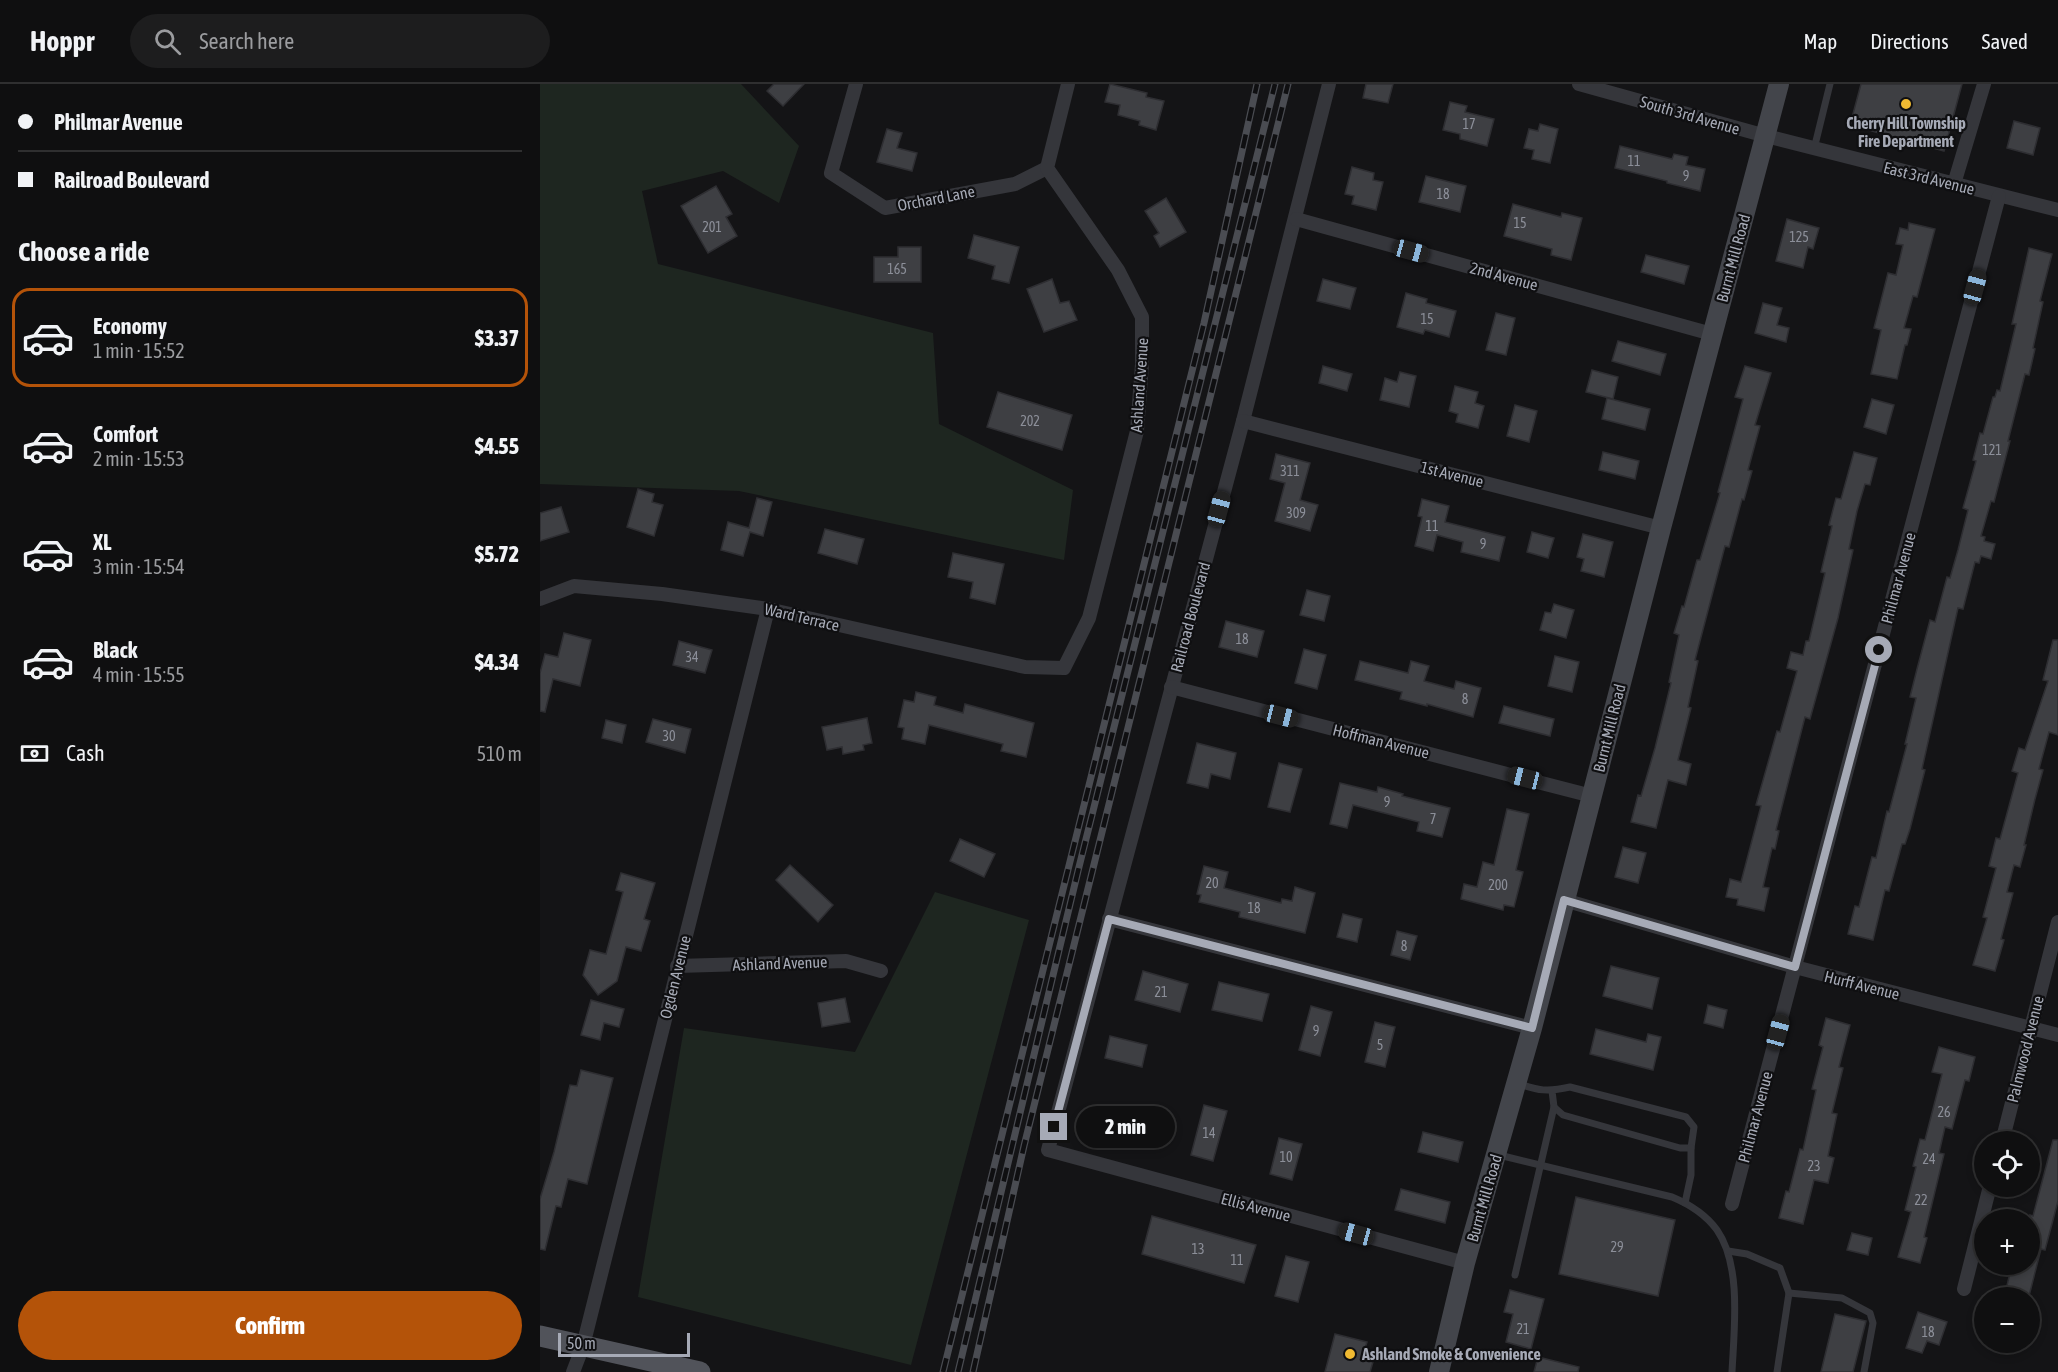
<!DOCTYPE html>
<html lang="en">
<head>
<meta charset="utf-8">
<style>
	:root { --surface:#0f0f10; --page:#1d1d1e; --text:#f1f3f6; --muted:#9b9c9f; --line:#2f2f30; --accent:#b45309 }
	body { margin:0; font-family:"Asap Condensed",sans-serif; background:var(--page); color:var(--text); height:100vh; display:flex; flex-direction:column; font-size:22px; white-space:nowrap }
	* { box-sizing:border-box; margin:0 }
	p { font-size:20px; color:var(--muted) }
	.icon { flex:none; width:33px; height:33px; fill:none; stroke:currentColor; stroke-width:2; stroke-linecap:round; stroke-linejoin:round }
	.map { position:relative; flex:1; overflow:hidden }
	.sheet { display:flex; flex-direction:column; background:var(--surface); width:540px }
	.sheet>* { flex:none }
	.hud { display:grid; align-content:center; height:132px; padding:0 18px; background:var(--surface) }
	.tools { position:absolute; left:1434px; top:1047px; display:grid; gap:12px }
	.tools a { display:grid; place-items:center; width:66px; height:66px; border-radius:50%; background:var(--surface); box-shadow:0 3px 9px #0003,0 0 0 2px var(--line); font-size:30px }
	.scale { position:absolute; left:18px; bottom:15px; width:132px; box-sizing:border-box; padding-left:6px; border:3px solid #a6aab6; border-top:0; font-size:16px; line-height:21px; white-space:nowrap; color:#a6aab6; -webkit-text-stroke:4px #0f0f11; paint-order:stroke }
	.end { position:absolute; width:27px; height:27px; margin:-14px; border:8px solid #a6aab6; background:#111; box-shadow:0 0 0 3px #111 }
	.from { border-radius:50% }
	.bubble { position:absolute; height:42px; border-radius:21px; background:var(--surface); box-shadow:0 3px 9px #0003,0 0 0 2px var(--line); font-size:20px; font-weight:800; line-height:42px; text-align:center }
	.car { position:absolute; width:18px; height:36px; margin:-18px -9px; border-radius:8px; box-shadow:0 0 4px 2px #0007; background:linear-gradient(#222 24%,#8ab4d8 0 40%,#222 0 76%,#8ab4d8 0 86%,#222 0) }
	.hud b { display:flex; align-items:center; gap:21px; height:57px; font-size:22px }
	.hud b+b { border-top:2px solid var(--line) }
	.hud i { width:15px; height:15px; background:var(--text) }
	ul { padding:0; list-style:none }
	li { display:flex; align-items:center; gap:18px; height:99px; margin:0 12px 9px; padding:0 6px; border:3px solid transparent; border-radius:18px }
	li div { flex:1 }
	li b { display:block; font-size:22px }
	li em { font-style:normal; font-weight:800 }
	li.on { border-color:var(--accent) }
	li>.icon { width:54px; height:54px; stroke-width:1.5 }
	h2 { padding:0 18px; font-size:27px; line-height:72px }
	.pay { display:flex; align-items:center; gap:15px; height:66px; padding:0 18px; font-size:22px }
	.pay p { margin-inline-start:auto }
	.action { display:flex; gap:12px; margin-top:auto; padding:12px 18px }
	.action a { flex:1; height:69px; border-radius:36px; background:var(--accent); color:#fff; font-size:24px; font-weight:800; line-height:69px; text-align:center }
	header { display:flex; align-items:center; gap:36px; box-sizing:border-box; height:84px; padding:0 30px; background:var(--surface); border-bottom:2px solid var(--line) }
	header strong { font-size:28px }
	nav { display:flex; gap:33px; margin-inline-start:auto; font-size:21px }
	.search { width:420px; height:54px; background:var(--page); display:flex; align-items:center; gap:15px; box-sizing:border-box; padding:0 21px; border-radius:33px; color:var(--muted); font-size:22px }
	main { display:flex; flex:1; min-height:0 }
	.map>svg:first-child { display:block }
</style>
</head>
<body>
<header>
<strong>Hoppr</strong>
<div class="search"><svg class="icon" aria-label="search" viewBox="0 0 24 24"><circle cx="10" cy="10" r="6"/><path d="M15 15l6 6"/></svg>Search here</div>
<nav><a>Map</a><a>Directions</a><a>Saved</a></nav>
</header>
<main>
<section class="sheet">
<div class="hud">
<b><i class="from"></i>Philmar Avenue</b>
<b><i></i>Railroad Boulevard</b>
</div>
<h2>Choose a ride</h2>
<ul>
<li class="on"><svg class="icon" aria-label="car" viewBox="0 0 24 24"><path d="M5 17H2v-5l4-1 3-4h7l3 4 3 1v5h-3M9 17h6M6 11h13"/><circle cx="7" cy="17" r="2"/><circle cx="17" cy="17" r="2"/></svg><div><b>Economy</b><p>1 min · 15:52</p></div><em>$3.37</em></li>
<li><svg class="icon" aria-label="car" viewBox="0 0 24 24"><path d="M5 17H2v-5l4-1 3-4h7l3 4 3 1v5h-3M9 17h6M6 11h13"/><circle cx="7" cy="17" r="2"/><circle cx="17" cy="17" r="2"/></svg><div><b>Comfort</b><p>2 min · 15:53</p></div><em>$4.55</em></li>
<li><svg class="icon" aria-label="car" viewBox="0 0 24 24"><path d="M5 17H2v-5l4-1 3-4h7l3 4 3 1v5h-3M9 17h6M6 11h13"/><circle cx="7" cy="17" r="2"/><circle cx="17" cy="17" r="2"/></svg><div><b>XL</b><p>3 min · 15:54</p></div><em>$5.72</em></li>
<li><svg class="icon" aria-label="car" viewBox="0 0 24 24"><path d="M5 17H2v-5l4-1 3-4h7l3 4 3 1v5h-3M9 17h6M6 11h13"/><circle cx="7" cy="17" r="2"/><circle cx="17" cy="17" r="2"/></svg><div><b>Black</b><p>4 min · 15:55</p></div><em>$4.34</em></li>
</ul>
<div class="pay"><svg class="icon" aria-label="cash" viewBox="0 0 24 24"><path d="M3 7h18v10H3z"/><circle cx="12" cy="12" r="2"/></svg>Cash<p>510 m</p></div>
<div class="action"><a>Confirm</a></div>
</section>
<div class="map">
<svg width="1518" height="1288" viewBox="0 0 1518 1288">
	<rect width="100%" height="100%" fill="#141416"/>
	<g fill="#1e2620">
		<path d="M0,0H201L259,62L239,119L183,87L102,107L118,180L393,249L399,340L533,406L524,476L199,407L0,400Z"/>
		<path d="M395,808L489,836L371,1281L98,1213L144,944L315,968Z"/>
	</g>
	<g fill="#3e3f43" stroke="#2e2e32" stroke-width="1.5">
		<path d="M234,0H264L243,22L227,7Z"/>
		<path d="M570,0L607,9L606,13L624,17L616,46L599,41L600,37L578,31L580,21L565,18Z"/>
		<path d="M826,0H853L848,19L823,14Z"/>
		<path d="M1321,0H1422L1404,67L1310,41Z"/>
		<path d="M910,18L927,22L925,28L954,35L947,62L920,55V50L903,46Z"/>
		<path d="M1474,37L1500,44L1493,71L1467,64Z"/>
		<path d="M1000,40L1018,45L1010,79L992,75L994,66L984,64L989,45L998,47Z"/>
		<path d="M347,45L362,49L357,64L377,69L372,87L337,78Z"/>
		<path d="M1080,62L1132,75L1134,70L1148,73L1146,81L1165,85L1160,107L1127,99V97L1075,84Z"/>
		<path d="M812,83L834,89L833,96L843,98L836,126L812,120L814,112L805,110Z"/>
		<path d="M886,92L926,102L920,128L879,118Z"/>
		<path d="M176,102L192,130L186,133L197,152L168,169L141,122Z"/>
		<path d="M626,114L646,148L620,163L614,152L619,149L605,127Z"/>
		<path d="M973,120L1021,133L1022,129L1042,134L1031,176L1011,171L1012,165L964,152Z"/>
		<path d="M1247,135L1279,144L1273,165L1268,163L1263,184L1236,177Z"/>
		<path d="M1369,139L1395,145L1377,213L1373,212L1364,244L1371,245L1367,261H1365L1357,295L1331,290L1341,246L1334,244L1348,189L1356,191L1363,161L1356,160L1360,144L1368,146Z"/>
		<path d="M434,151L479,163L469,199L452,195L455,182L428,174Z"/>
		<path d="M358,163H381V198H334V173H358Z"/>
		<path d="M1489,164L1512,170L1500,217L1503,218L1493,264L1495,265L1489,291L1485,290L1468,357H1470L1454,418L1451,417L1441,452L1445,453L1444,457L1455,460L1451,475L1441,472L1439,479L1435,478L1423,525L1418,524L1382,685L1385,686L1370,745L1365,760H1362L1349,807L1345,806L1333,856L1308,850L1315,822L1319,823L1332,773L1336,774L1347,727L1349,728L1367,660H1365L1376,614L1370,613L1377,585L1390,536L1395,538L1407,493L1410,494L1418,466L1428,426L1423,424L1436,377L1433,376L1440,349L1443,350L1453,313H1455L1457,306L1460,307L1476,240H1472Z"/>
		<path d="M1106,171L1149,182L1144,200L1101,188Z"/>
		<path d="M512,195L520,219L529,217L537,236L504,248L487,205Z"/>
		<path d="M783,195L816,204L810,225L777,217Z"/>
		<path d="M866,209L887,215L886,219L916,227L909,253L885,246L883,250L857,243Z"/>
		<path d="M1223,219L1242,224L1237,241L1249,244L1246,258L1215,249Z"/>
		<path d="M956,229L975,234L966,271L946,266Z"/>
		<path d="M1078,257L1126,270L1120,291L1072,277Z"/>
		<path d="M783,282L812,290L807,307L779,299Z"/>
		<path d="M1205,282L1231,289L1215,341L1220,342L1208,386L1212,387L1204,416L1202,415L1189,463L1185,462L1155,576L1158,577L1148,623L1151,624L1138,676L1151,680L1146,701L1128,696L1116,744L1091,738L1098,711L1101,712L1115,664L1131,599L1129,598L1139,551L1134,549L1142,522L1144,523L1157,476H1160L1180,409L1178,408L1203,315L1195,313Z"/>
		<path d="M1052,286L1078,293L1073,315L1046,308Z"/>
		<path d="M860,288L876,292L869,323L840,316L845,294L857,298Z"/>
		<path d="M915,302L938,308L935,319L944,322L938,344L916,338L918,330L909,327Z"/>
		<path d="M458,308L532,331L522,366L447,343Z"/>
		<path d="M1067,314L1110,325L1105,346L1062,335Z"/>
		<path d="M1332,315L1354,321L1346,350L1324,343Z"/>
		<path d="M975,321L997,327L989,358L967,352Z"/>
		<path d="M1063,368L1099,377L1095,395L1059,386Z"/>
		<path d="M1314,368L1337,374L1330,401L1325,400L1317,427L1309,465L1313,466L1298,534L1270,635L1265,633L1248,699L1236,746L1239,747L1235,765L1232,764L1223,803L1229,804L1224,827L1197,821L1198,815L1186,813L1190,795L1201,798L1221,722L1216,721L1237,647L1240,648L1257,587L1247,584L1251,568L1263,571L1266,557H1269L1285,489L1281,488L1292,442L1289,441L1296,414L1301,415Z"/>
		<path d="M736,370L770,379L760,416L778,421L770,447L735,437L745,399L730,395Z"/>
		<path d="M98,405L114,410L112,418L123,421L114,452L87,443Z"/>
		<path d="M217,414L232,418L223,452L210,448L203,472L181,466L188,438L209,444Z"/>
		<path d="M882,415L909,422L905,438L965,453L959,477L921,468L923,458L897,451L893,467L875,462L882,433L878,432Z"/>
		<path d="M21,423L29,448L0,457V429Z"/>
		<path d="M285,445L324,455L317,480L278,469Z"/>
		<path d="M992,448L1014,454L1008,474L987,468Z"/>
		<path d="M1043,450L1073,458L1064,493L1041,487L1044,475L1037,473Z"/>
		<path d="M413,469L464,480L455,520L430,514L433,498L408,493Z"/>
		<path d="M767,506L790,512L784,537L760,531Z"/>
		<path d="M1014,520L1034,526L1026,554L1000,546L1005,528L1011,529Z"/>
		<path d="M686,537L724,547L717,573L679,563Z"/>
		<path d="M24,549L51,556L40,602L13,595L5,628L0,627V589L5,570L18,573Z"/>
		<path d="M1513,556H1518V651L1509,648L1499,685L1503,686L1495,715L1484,761H1486L1480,783L1474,781L1467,808L1473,809L1461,855L1464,856L1455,887L1433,881L1447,834L1443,833L1456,784L1449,782L1456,754L1460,755L1478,689L1472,687L1479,664L1485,666L1508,597L1503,596Z"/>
		<path d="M139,557L172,566L165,589L133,581Z"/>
		<path d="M764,565L786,571L777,605L755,599Z"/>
		<path d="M1015,572L1039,578L1032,608L1008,602Z"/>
		<path d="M820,577L868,589L871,577L889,582L884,597L914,605L916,597L941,604L933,633L887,620V622L860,615L862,608L815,596Z"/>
		<path d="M376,608L396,613L394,621L423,629L425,620L494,639L486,673L461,667L463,660L389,641L385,660L362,655L364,644L358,643L364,616L374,618Z"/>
		<path d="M964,622L1014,635L1010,652L959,639Z"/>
		<path d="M327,634L332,659L323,661L324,666L303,670L302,663L287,666L282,643Z"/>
		<path d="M113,635L151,645L145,669L106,658Z"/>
		<path d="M66,636L86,641L82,659L62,654Z"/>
		<path d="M657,659L696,669L690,695L671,690L668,704L647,699Z"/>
		<path d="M739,679L762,685L750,728L728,723Z"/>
		<path d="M800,699L837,708L838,703L863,710L862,712L910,724L902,753L877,747L879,738L813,721L807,744L790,740Z"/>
		<path d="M967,725L989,730L976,786L983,788L974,823L964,821L963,826L921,815L924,800L937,803L943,778L954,781Z"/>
		<path d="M420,755L455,770L444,793L410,777Z"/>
		<path d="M1083,763L1106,769L1098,799L1075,793Z"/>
		<path d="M250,781L293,821L278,838L236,796Z"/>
		<path d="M664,782L688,788L684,804L741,819L742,815L752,817L755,803L775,809L765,849L699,833L700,828L659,818L661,811L657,810Z"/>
		<path d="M81,789L115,799L104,835L110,837L101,867L86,863L77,897L58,911L43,891L50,866L66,870L83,808L76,806Z"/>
		<path d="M803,830L822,835L817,858L797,853Z"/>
		<path d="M857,847L877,852L870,876L851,871Z"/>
		<path d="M1071,882L1119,894L1112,925L1063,912Z"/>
		<path d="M603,887L648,900L640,928L595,916Z"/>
		<path d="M679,898L729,910L722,937L672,926Z"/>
		<path d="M305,914L310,938L282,943L278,919Z"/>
		<path d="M51,916L84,925L79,943L64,939L60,956L41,951Z"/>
		<path d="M1168,921L1187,926L1183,944L1164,939Z"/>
		<path d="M771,922L792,928L780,972L759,966Z"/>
		<path d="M1286,934L1310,941L1299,983L1303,984L1292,1029L1297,1030L1288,1072L1294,1074L1288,1099L1274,1096L1263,1140L1239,1134L1246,1107L1249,1108L1260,1065L1263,1066L1276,1006L1272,1005L1283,963L1279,961Z"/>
		<path d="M835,938L855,943L845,983L825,978Z"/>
		<path d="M1056,945L1106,958L1108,950L1121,953L1113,986L1050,970Z"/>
		<path d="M570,952L607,961L602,983L565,974Z"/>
		<path d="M1399,963L1435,973L1429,997L1425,996L1412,1045L1405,1043L1399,1069L1404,1070L1384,1153L1387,1154L1380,1179L1358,1173L1371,1128L1365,1126L1376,1083L1373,1082L1380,1055L1385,1056L1402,990L1392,988Z"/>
		<path d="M41,986L73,994L47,1100L28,1095L21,1123L16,1122L5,1166L0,1165V1115L14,1068L30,1001L37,1002Z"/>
		<path d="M664,1021L687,1027L673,1077L651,1071Z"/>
		<path d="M552,1025L603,1038L597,1058L547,1045Z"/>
		<path d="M883,1048L923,1058L918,1078L878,1068Z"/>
		<path d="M739,1054L762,1060L752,1096L730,1090Z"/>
		<path d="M1513,1056H1518V1117L1505,1166L1501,1165L1489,1212L1466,1206L1472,1180H1490V1131L1493,1132Z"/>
		<path d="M861,1105L910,1118L905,1139L855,1126Z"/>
		<path d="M1036,1113L1135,1136L1118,1212L1019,1190Z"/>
		<path d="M612,1132L716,1161L704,1199L602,1170Z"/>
		<path d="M1312,1149L1332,1154L1328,1171L1307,1166Z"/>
		<path d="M746,1172L769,1178L758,1218L735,1212Z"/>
		<path d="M970,1206L1004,1215L991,1265L966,1258L973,1230L964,1228Z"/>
		<path d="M1378,1228L1407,1238L1399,1261L1387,1257L1382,1269L1366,1264Z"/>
		<path d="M1295,1230L1326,1237L1313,1288H1281Z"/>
		<path d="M795,1250L827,1258L824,1268L835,1271L830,1288H785Z"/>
		<path d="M998,1273L1039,1283L1038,1288H994Z"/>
	</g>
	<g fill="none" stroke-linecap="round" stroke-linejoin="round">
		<g stroke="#35363b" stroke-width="7">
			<path d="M1274,65L1290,0"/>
			<path d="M977,999C998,1007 1008,1008 1030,1003L1146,1033L1154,1043L1151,1064H1140L1023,1031L1014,1023L1012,1007"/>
			<path d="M959,1071L1132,1113C1149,1120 1166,1131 1177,1146C1202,1182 1194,1246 1192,1288"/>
			<path d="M1145,1119L1151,1091V1064"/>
			<path d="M1188,1167L1207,1170L1240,1184L1249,1209L1237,1288"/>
			<path d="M975,1191L1014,1023"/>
			<path d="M1249,1209L1302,1214L1330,1229L1333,1239L1324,1288"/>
		</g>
		<g stroke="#35363b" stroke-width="14">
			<path d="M316,0L291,89L345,124L475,100L507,84"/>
			<path d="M789,0L703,337L508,1066L925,1179"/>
			<path d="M1039,0L1226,52L1518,126"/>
			<path d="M1414,100L1444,0"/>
			<path d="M756,135L1172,250"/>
			<path d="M703,337L1121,444"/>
			<path d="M0,515L34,502L122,510L228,525L485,583L524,584L549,534L597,347L602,280V233L578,186L507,84L528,0"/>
			<path d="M631,603L1052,712"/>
			<path d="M1024,816L1255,883L1518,951"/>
			<path d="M569,835L992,944"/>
			<path d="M137,882L306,877L341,887"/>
			<path d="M1462,1058L1518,838"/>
			<path d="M1192,1120L1459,112"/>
			<path d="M1424,1205L1450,1102"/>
			<path d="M33,1288L43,1262L228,525"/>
		</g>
		<path stroke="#43454b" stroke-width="20" d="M899,1288L925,1179L992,944L1121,444L1239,0"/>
		<path stroke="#51535a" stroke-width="21" d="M0,1252L160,1288"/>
		<g stroke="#4a4c52" stroke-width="7">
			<g id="rail">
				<path d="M403,1288L664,239L717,0"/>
				<path d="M418,1288L538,787L735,0"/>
				<path d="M433,1288L484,1062L748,0"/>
			</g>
		</g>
		<use href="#rail" stroke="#0f0f11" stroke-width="4.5" stroke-dasharray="14" stroke-linecap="butt"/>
	</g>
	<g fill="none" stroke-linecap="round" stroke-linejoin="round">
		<path stroke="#a6aab6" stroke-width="8" d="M514,1043L569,835L992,944L1024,816L1255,883L1339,566"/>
	</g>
	<g fill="#f0ba32" stroke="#0f0f11" stroke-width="2">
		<circle cx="1366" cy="20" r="6"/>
		<circle cx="810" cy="1270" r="6"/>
	</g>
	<g text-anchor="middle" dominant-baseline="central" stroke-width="4.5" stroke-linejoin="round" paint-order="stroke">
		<g font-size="14" fill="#8c8f99">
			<text x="929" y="40">17</text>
			<text x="1094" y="77">11</text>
			<text x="1146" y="92">9</text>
			<text x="903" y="110">18</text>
			<text x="980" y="139">15</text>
			<text x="172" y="143">201</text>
			<text x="1259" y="153">125</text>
			<text x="357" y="185">165</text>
			<text x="887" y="235">15</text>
			<text x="490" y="337">202</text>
			<text x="1452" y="366">121</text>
			<text x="750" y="387">311</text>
			<text x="756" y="429">309</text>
			<text x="892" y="442">11</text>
			<text x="943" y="460">9</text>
			<text x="702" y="555">18</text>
			<text x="152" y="573">34</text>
			<text x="925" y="615">8</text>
			<text x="129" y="652">30</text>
			<text x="847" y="718">9</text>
			<text x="893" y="735">7</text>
			<text x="672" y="799">20</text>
			<text x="958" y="801">200</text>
			<text x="714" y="824">18</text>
			<text x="864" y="862">8</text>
			<text x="621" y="908">21</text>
			<text x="776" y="947">9</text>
			<text x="840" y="961">5</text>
			<text x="1404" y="1028">26</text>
			<text x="669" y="1049">14</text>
			<text x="746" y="1073">10</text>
			<text x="1389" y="1075">24</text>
			<text x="1274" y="1082">23</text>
			<text x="1381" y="1116">22</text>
			<text x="1077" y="1163">29</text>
			<text x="658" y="1165">13</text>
			<text x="697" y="1176">11</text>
			<text x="983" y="1245">21</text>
			<text x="1388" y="1248">18</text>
		</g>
		<g font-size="16" fill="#a6aab6" stroke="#0f0f11">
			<text transform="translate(1150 31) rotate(16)">South 3rd Avenue</text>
			<text transform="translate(1389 94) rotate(14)">East 3rd Avenue</text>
			<text transform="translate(396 114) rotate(-11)">Orchard Lane</text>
			<text transform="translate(1193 174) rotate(-75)">Burnt Mill Road</text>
			<text transform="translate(964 192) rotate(15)">2nd Avenue</text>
			<text transform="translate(599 301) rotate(-86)">Ashland Avenue</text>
			<text transform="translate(912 390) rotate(14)">1st Avenue</text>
			<text transform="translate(1358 494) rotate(-75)">Philmar Avenue</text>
			<text transform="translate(262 533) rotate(13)">Ward Terrace</text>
			<text transform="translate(650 533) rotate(-75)">Railroad Boulevard</text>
			<text transform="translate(1069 644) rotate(-76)">Burnt Mill Road</text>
			<text transform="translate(841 657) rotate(14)">Hoffman Avenue</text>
			<text transform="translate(240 879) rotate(-2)">Ashland Avenue</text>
			<text transform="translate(135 893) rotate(-76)">Ogden Avenue</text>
			<text transform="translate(1322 901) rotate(14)">Hurff Avenue</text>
			<text transform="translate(1485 965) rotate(-76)">Palmwood Avenue</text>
			<text transform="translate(1215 1033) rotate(-75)">Philmar Avenue</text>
			<text transform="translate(944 1114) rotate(-74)">Burnt Mill Road</text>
			<text transform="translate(716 1123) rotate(15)">Ellis Avenue</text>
		</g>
		<g font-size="16" font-weight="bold" fill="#a6aab6" stroke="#0f0f11">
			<text x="1366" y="39">Cherry Hill Township<tspan x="1366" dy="18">Fire Department</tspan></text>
			<text x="822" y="1270" text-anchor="start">Ashland Smoke &amp; Convenience</text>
		</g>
	</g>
</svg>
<div class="tools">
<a><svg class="icon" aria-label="locate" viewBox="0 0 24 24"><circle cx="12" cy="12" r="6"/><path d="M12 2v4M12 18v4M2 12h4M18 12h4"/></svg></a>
<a>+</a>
<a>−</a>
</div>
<div class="scale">50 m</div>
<i class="end from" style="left:1339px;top:566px"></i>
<i class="end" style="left:514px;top:1043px"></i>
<div class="bubble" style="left:536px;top:1022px;width:99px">2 min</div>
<i class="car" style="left:871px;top:167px;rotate:105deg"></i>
<i class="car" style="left:1435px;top:203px;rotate:15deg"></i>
<i class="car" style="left:679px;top:425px;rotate:15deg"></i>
<i class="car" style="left:741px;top:632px;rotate:104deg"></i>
<i class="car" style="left:985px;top:694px;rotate:284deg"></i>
<i class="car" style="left:1238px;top:948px;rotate:15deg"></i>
<i class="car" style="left:816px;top:1150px;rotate:285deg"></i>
</div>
</main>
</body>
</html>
